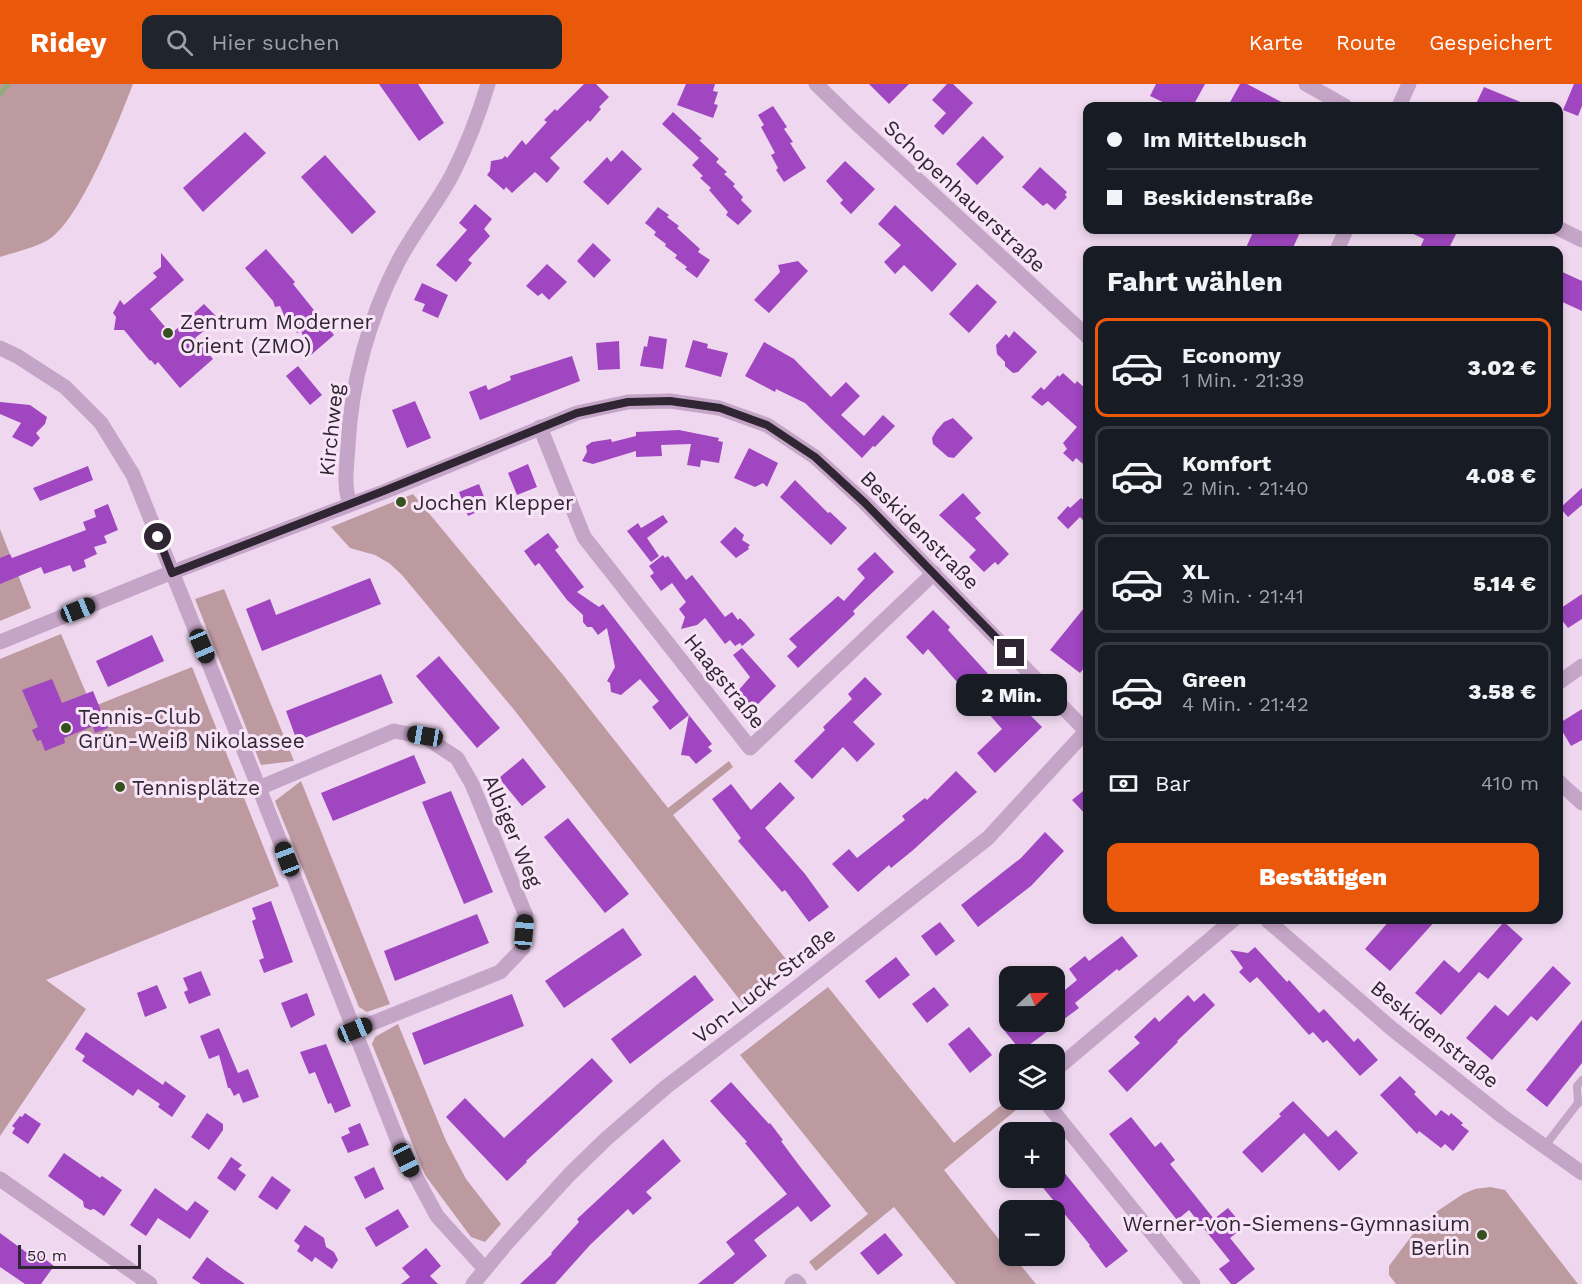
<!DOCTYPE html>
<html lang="de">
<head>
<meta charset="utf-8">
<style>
	:root { --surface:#171b24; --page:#20242c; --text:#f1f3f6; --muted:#9ea1a6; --line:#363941; --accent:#ea580c }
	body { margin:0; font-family:"Work Sans",sans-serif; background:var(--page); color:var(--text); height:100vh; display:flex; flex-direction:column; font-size:22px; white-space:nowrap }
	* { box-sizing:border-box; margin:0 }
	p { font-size:20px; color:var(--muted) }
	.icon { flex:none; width:33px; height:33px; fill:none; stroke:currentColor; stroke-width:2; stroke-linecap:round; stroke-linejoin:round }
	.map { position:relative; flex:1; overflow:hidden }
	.details { position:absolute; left:1083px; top:162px; width:480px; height:678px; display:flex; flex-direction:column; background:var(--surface); border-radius:12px; box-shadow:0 3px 9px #0003 }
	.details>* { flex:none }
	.hud { position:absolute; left:1083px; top:18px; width:480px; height:132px; border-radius:12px; box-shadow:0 3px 9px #0003; display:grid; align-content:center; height:132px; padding:0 24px; background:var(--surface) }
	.needle { width:39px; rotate:68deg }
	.fabs { position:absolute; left:999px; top:882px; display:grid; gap:12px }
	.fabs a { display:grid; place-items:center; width:66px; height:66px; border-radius:12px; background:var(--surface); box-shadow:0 3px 9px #0003; font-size:30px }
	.scale { position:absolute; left:18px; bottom:15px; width:123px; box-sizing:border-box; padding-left:6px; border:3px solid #302633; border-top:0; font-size:16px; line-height:21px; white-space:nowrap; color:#302633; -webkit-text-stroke:4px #f8e4f7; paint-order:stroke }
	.end { position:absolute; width:27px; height:27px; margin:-14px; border:8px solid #302633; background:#fff; box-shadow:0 0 0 3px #fff }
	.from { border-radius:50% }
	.bubble { position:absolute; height:42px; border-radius:12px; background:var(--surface); box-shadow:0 3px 9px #0003; font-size:20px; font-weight:800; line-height:42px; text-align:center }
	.car { position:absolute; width:18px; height:36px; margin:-18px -9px; border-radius:8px; box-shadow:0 0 4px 2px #0007; background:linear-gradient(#222 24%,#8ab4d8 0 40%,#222 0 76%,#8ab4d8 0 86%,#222 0) }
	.hud b { display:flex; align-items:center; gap:21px; height:57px; font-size:22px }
	.hud b+b { border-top:2px solid var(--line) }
	.hud i { width:15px; height:15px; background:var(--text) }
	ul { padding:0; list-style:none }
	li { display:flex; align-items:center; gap:18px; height:99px; margin:0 12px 9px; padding:0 12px; border:3px solid var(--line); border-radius:12px }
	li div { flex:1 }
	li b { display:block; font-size:22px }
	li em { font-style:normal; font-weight:800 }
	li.on { border-color:var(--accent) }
	li>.icon { width:54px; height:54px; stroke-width:1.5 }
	h2 { padding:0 24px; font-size:27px; line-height:72px }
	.pay { display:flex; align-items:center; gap:15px; height:66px; padding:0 24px; font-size:22px }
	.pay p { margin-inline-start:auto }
	.primary-button { display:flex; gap:12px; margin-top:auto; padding:12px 24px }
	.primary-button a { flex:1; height:69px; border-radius:12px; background:var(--accent); color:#fff; font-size:24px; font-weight:800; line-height:69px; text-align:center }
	header { display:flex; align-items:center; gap:36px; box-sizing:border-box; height:84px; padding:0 30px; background:var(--accent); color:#fff }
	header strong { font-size:28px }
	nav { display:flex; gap:33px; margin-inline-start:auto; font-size:21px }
	.search { width:420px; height:54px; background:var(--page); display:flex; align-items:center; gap:15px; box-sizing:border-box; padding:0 21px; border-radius:12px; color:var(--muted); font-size:22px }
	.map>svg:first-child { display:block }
</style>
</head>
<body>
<header>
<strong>Ridey</strong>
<div class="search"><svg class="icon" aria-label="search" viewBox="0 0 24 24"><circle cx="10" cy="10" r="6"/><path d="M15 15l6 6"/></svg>Hier suchen</div>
<nav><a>Karte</a><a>Route</a><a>Gespeichert</a></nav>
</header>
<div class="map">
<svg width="1582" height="1200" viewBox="0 0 1582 1200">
	<rect width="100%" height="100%" fill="#efd8ef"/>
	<g fill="#bd99a0">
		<path d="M0,0H133C119,36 80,137 48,156C34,164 15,168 0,173Z"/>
		<path d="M413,410L563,591L668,724L729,677L733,683L673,731L792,883L743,920L515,627L402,491L389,479L375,471L350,464L331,443Z"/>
		<path d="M0,445L31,524L0,537Z"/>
		<path d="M224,505L294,677L261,681L195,515Z"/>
		<path d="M61,550L92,623L192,583L279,802L46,896L86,925L0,1052V575Z"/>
		<path d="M301,697L390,920L367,928L359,923L275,717Z"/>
		<path d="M828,903L954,1059L1009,1015L1017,1016L1022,1021L944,1086L1009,1168L1010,1172H1013L1036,1200H956L894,1123L816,1187L809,1178L868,1130L740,971Z"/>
		<path d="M398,940L446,1057L466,1095L501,1140L485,1158L471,1153L425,1091L372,960L375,953Z"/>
		<path d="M1490,1103L1505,1106L1578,1200H1396L1389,1191V1182L1416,1146L1436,1128L1463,1110L1475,1105Z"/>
	</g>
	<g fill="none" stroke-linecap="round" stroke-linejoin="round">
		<path stroke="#90ab79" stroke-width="5" d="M0,10L8,0"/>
	</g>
	<g fill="#9f46c0">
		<path d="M379,0H418L444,39L419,57Z"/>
		<path d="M584,0H596L609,13L599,23L601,25L590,38L588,36L550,74L560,84L547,99L535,88L512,109L506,103L504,106L487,91L490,87L491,77L502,75L505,72L507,74L522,56L526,61L547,38L544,36L555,25L557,27Z"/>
		<path d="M686,0H715L713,7L718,8L714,20L718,21L713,34L677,21Z"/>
		<path d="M869,0H909L889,20Z"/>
		<path d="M947,0H953L973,19L943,51L934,42L946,29L932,16Z"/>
		<path d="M1156,0H1205L1193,22H1171L1150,12Z"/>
		<path d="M1240,0H1247L1289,22H1228Z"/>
		<path d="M1574,0H1582V22L1578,32L1563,26Z"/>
		<path d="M1484,3L1530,22H1475Z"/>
		<path d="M773,22L787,43L784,45L793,58L790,59L806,84L784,98L776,86L778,84L771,71L775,69L761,43L764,41L758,31Z"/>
		<path d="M673,28L702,55L699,56L719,75L716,78L727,88L724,90L735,100L733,102L743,113L741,116L752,127L738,141L726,131L728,128L709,106L711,104L700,94L703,92L692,81L699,74L662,40Z"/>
		<path d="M245,48L266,69L203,128L183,104Z"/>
		<path d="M983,52L1004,73L977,101L956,80Z"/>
		<path d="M622,66L642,85L608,121L583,98L607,73L611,78Z"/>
		<path d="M325,71L376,128L352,150L301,93Z"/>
		<path d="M845,77L875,105L851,130L840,119L843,116L826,97Z"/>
		<path d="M1040,83L1067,108L1065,111L1067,113L1055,126L1047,119L1043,122L1022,103Z"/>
		<path d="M475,120L492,135L484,145L490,152L468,176L472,179L456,198L436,181L467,146L459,139Z"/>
		<path d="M895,121L957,180L932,208L904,181L895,190L884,178L901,161L878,140Z"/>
		<path d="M658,123L669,131L667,133L679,142L677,144L700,165L698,168L710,176L697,194L685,185L687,183L675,174L677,171L665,162L666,160L654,151L656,148L645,139Z"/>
		<path d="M1254,146H1301L1292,166H1245Z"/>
		<path d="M1405,146H1458L1448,166H1419L1424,155Z"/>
		<path d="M593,159L611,176L594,194L577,177Z"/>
		<path d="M266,165L295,198L293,200L334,251L311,271L301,247L297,249L291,234L286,236L280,222L275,223L273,217L245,184Z"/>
		<path d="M161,169L184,196L150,225L171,250L204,220L219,235L195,254L213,275L180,304L158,278L155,281L151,276L150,277L124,246H114L116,233L113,229L120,216L124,221L157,193L153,189L161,183Z"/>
		<path d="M798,177L808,187L769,229L754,216L780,188L778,181Z"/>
		<path d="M547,180L567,198L549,216L542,209L538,212L526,202Z"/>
		<path d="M1558,186L1582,197V227L1558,216Z"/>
		<path d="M422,199L448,211L438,234L422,227L425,220L414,216Z"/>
		<path d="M977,200L997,218L969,249L949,230Z"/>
		<path d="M1014,247L1037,268L1018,288L1013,289L1005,282V278L997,270L996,261L1006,250L1009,254Z"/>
		<path d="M649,252L667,255L663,285L640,282L644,262L647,263Z"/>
		<path d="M693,256L708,260L707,264L728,269L721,293L685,283Z"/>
		<path d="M619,257L620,285L598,286L596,259Z"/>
		<path d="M764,258L794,275L831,313L846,298L860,312L841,331L864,352L883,331L895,342L875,363L873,362L862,374L805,319L776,305L775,308L745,292Z"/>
		<path d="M572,272L580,297L480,336L469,308L486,301L488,306L511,296L510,292Z"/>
		<path d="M298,282L322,311L310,321L286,292Z"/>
		<path d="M1063,289L1075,300L1077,297L1088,307V384L1076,374L1073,378L1063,369L1067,365L1063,359L1077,343L1048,317L1042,322L1031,313L1041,303L1044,306L1058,291L1059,293Z"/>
		<path d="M415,317L431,354L407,364L392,326Z"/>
		<path d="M0,318L30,321L47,333L45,340L36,349L40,354L32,363L12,353L21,339L0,330Z"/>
		<path d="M953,334L973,354L954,374L948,373L933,360L932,354L936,347L944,338Z"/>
		<path d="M679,346L719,354L718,357L723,358L719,379L701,376L700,383L687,381L691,360L661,361L662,372L636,373V367L593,380L582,377L587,368L586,362L592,358L611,355L612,358L636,352V348Z"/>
		<path d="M749,364L778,379L767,403L763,399L755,403L734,394Z"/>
		<path d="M528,380L537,403L517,411L508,389Z"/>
		<path d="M88,382L93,396L40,417L33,404Z"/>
		<path d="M795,396L828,429L830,428L847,444L831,461L780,413Z"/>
		<path d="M479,400L488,423L468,432L459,408Z"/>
		<path d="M1582,404V421L1568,433L1560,424Z"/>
		<path d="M963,409L981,429L975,434L1009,470L998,481L995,478L984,488L969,473L976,466L939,431Z"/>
		<path d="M1081,414L1088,420V441L1080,433L1068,445L1057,434L1068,422L1070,424Z"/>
		<path d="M108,420L118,446L104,452L107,459L94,463L97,470L84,476L86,483L73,488L70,481L44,490L41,483L0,500V474L10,470L12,474L86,446L83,438L96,433L94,426Z"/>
		<path d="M663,431L668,438L647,454L659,472L651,478L627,447L638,439L641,444Z"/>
		<path d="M735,443L744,451L742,456L750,461L748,463L749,465L736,474L720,458Z"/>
		<path d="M548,449L559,463L555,466L584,503L577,508L599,523L603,520L689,631L670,646L652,623L659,617L640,595L621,611L611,608L610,599L607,597L615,583L607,544L598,551L592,543H587L583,538V531L567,516L539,479L535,482L524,467Z"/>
		<path d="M875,468L894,488L853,527L855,530L798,584L787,572L797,563L789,555L838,512L844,517L865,494L857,485Z"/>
		<path d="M663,471L665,474L668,472L686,496L692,491L725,533L732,528L738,536L740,534L745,539L755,551L742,562L740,559L735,562L730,556L725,560L705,534L697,541L681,545L685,533L679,525L686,518L672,499L661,507L650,492L654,489L649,482Z"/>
		<path d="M370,494L381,520L262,567L246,525L270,515L276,531Z"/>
		<path d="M1582,510V535L1568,544L1558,531V526Z"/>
		<path d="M1088,519V579L1080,589L1050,566Z"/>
		<path d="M933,526L950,543L948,546L1021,626L1023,624L1042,643L995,689L977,669L1002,645L960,597L958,599L928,565L923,571L906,553Z"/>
		<path d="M152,551L164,577L108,603L96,577Z"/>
		<path d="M742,564L776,602L758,620H744L743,612L738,607L750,593L733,571Z"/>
		<path d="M439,572L500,644L477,664L416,592Z"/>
		<path d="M381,590L393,619L297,657L286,627Z"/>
		<path d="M865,593L882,610L853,638L875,660L857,678L843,663L812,695L794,677L825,646L823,643L852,615L848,610Z"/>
		<path d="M52,595L62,619L93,607L108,644L95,649L93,642L64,654L65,659L45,667L41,656L37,657L32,646L38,643L22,606Z"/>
		<path d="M1582,625V656L1571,662L1558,640Z"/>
		<path d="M689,631L712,660L708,663L712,667L696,680L689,672L681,671Z"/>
		<path d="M414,671L426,699L333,737L321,709Z"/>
		<path d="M523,674L546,703L522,722L499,694Z"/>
		<path d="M956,687L977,708L912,767L891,784L889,781L858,808L832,780L849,765L857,774L905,736L902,732L925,714L927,716Z"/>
		<path d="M780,698L795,714L765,744L805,790L829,823L809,838L785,806L782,808L738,757L741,754L712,715L731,700L751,726Z"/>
		<path d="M1088,703V733L1072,716Z"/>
		<path d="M451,707L493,808L464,820L422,718Z"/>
		<path d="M568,734L629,810L605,829L544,753Z"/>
		<path d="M1045,748L1064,767L1031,802L978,843L961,821L1021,774Z"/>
		<path d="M271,817L293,878L264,889L259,876L264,874L252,837L256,835L252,824Z"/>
		<path d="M477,830L489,859L395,897L384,867Z"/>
		<path d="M1390,836H1436L1390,887L1365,865Z"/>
		<path d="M940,838L955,857L936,872L921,852Z"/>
		<path d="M1504,838L1523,855L1488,895L1479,888L1441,931L1415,909L1444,876L1459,889Z"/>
		<path d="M623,844L642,871L564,924L545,897Z"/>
		<path d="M1122,852L1138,872L1119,887L1117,885L1075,919L1079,924L1021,967L1003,945L1012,938H1054V915L1077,896L1069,885L1085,872L1089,877Z"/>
		<path d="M1255,863L1287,898L1289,896L1319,929L1324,925L1354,958L1358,954L1378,976L1360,992L1327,956L1323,959L1313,948L1309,951L1257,893L1250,899L1239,888L1243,884L1230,866L1248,869Z"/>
		<path d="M896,873L910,891L879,915L865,897Z"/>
		<path d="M1553,882L1571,899L1537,937L1531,932L1492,976L1466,954L1495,921L1508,932Z"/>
		<path d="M201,887L211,911L189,920L184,908L188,906L183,894Z"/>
		<path d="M695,891L714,916L630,980L611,955Z"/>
		<path d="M157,901L167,924L145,933L137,909Z"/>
		<path d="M934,903L949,921L927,939L912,920Z"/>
		<path d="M307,909L315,931L291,944L281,919Z"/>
		<path d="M1204,909L1215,921L1177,957L1178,958L1127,1008L1108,987L1140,959L1134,953L1155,933L1159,938L1188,911L1194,918Z"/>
		<path d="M512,910L524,942L424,981L412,949Z"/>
		<path d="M1582,936V979L1547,1023L1526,1006Z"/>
		<path d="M969,943L992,971L970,989L948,960Z"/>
		<path d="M219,944L238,989L248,985L259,1013L243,1019L239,1009L234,1012L230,1004H228L219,971L209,975L200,952Z"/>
		<path d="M86,948L163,1001L165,997L186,1012L172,1033L158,1023L160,1020L138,1005L133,1012L82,977L85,972L75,965Z"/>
		<path d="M326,960L351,1022L335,1029L331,1019L328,1020L315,988L309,990L300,968Z"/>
		<path d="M592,974L613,997L526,1077L527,1078L507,1097L446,1033L465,1014L504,1054Z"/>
		<path d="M1400,992L1416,1008L1414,1010L1436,1032L1441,1026L1449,1032L1451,1029L1463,1039L1461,1041L1469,1047L1453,1067L1445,1060L1441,1064L1419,1047L1417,1050L1380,1011Z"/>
		<path d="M731,998L769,1040L770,1039L783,1056L781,1057L798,1080L831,1122L811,1138L798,1122L754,1156L767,1172L733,1200H698L735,1170L726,1158L787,1110L745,1059L747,1058L710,1017Z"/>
		<path d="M1293,1017L1328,1053L1336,1046L1358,1069L1339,1087L1304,1049L1262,1089L1242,1068L1281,1032L1279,1030Z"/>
		<path d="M25,1029L41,1040L28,1060L12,1049L15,1044L12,1042L20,1032L22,1033Z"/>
		<path d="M207,1029L223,1040V1046L209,1066L191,1053Z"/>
		<path d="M1131,1033L1155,1063L1161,1058L1175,1076L1170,1080L1214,1135L1228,1124L1244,1143L1230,1154L1255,1185L1236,1200H1231L1219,1185L1230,1177L1189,1126L1177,1136L1109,1050Z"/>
		<path d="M360,1039L369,1061L348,1069L341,1053L350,1049L348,1044Z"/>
		<path d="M663,1055L681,1077L646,1108L652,1114L633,1131L628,1125L590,1161L555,1200H520L552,1170L551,1169L579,1138L577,1135Z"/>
		<path d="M64,1069L100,1094L102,1092L122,1106L104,1132L94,1125L90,1126L84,1123L83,1117L48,1092Z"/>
		<path d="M231,1073L242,1081L238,1085L246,1091L235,1107L217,1094Z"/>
		<path d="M1054,1076L1128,1167L1106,1184L1089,1162L1090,1161L1035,1094H1054Z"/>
		<path d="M374,1083L384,1105L365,1115L354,1093Z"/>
		<path d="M272,1092L291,1106L277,1126L258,1113Z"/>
		<path d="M155,1104L187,1127L195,1117L209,1127L190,1155L158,1134L146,1152L130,1141Z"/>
		<path d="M398,1125L409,1143L376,1163L365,1144Z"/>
		<path d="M305,1141L324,1154L326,1163L334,1168L338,1176L332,1185L315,1173L312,1178L297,1167L300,1162L294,1157Z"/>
		<path d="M0,1149L38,1177L41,1172L54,1182L41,1200H25L0,1183Z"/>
		<path d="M885,1149L903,1171L878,1191L860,1169Z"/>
		<path d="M426,1164L441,1182L430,1192L438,1200H401L410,1193L402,1184Z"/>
		<path d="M207,1173L223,1185L245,1200H201L192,1194Z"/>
	</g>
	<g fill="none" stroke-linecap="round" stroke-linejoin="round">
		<g stroke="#c5a5c7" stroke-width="8">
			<path d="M1578,1019L1577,1002L1582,996"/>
			<path d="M1544,1063L1578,1019L1582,1018"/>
		</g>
		<g stroke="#c5a5c7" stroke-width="15">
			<path d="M816,0L854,37L1088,253"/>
			<path d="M1306,0L1345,22"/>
			<path d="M1399,22L1409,0"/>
			<path d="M1558,144L1582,156"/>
			<path d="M1337,166L1346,146"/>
			<path d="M0,264L17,272L65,303L101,339L133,391L259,704L401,1065L437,1132L485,1185"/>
			<path d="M540,343L584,453L750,664L934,489"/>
			<path d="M350,420C343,402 347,381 348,362C351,299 369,234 398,178C414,147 437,120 453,89C467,61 479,30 488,0"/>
			<path d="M0,558L160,493L386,407L577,329L628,318L670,317L719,324L767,341L815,373L865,419L1088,649"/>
			<path d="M1558,599L1582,582"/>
			<path d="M1558,697L1582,719"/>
			<path d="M259,704L394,647L425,653L457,674L472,700L526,832L523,864L500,888L355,946"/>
			<path d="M1267,836L1391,944L1502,1032L1582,1089"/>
			<path d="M1054,987L1233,836"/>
			<path d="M1044,1016L1193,1200"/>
			<path d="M0,1095L150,1200"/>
			<path d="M473,1200L507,1159L569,1091L606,1055L666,1003L782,915L988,754L1088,645"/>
			<path d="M792,1200L796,1197L799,1200"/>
		</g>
	</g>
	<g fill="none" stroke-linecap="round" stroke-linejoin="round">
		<path stroke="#302633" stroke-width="8" d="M158,453L172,489L386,406L577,329L628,318L670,317L720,324L767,341L815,373L865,419L1011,569"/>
	</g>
	<g fill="#35521e" stroke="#f8e4f7" stroke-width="2">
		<circle cx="168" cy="249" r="6"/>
		<circle cx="401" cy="418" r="6"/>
		<circle cx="66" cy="644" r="6"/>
		<circle cx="120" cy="703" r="6"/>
		<circle cx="1482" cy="1151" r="6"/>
	</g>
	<g text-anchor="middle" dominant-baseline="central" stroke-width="6" stroke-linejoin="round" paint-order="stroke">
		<g font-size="21" fill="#302633" stroke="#f8e4f7">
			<text transform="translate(965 112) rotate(43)">Schopenhauerstraße</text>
			<text transform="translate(331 346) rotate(-84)">Kirchweg</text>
			<text transform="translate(920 446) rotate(45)">Beskidenstraße</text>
			<text transform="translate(725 597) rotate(51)">Haagstraße</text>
			<text transform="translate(513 747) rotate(67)">Albiger Weg</text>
			<text transform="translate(764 901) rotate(-38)">Von-Luck-Straße</text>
			<text transform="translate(1435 950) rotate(39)">Beskidenstraße</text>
		</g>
		<g font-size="21" fill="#302633" stroke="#f8e4f7" text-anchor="start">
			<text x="180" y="237">Zentrum Moderner<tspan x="180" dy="24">Orient (ZMO)</tspan></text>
			<text x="413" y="418">Jochen Klepper</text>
			<text x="78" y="632">Tennis-Club<tspan x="78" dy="24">Grün-Weiß Nikolassee</tspan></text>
			<text x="132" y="703">Tennisplätze</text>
			<text x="1470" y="1139" text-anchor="end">Werner-von-Siemens-Gymnasium<tspan x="1470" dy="24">Berlin</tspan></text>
		</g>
	</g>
</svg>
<div class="fabs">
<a><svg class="needle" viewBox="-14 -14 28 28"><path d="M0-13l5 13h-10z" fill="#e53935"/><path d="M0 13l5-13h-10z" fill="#9ea1a6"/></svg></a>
<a><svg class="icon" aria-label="layers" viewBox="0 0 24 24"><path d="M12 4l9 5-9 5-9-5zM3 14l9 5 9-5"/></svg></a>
<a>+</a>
<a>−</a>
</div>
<div class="scale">50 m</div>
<i class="end from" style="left:158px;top:453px"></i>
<i class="end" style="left:1011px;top:569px"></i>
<div class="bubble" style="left:956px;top:590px;width:111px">2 Min.</div>
<i class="car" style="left:78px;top:526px;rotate:68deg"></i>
<i class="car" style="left:202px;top:562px;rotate:157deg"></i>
<i class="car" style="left:425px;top:652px;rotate:279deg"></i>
<i class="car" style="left:287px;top:775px;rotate:339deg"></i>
<i class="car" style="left:524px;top:848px;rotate:5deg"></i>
<i class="car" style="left:355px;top:946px;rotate:68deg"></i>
<i class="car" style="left:406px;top:1076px;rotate:154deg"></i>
<div class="hud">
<b><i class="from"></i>Im Mittelbusch</b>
<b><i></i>Beskidenstraße</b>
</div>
<section class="details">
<h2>Fahrt wählen</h2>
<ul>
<li class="on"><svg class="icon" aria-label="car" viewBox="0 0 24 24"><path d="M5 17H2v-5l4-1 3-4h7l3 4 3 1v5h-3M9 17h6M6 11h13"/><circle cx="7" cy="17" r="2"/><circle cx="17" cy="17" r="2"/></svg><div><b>Economy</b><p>1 Min. · 21:39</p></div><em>3.02 €</em></li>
<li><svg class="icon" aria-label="car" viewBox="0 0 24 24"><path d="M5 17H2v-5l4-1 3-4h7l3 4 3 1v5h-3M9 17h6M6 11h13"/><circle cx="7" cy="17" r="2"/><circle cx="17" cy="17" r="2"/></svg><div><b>Komfort</b><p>2 Min. · 21:40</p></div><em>4.08 €</em></li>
<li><svg class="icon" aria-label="car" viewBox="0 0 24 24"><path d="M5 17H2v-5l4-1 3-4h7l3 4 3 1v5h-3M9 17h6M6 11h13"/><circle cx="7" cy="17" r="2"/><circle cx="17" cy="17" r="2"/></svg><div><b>XL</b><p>3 Min. · 21:41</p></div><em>5.14 €</em></li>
<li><svg class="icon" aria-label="car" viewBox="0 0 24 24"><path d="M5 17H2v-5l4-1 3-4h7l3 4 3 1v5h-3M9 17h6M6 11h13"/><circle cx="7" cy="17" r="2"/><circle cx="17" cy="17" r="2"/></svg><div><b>Green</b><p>4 Min. · 21:42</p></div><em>3.58 €</em></li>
</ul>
<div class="pay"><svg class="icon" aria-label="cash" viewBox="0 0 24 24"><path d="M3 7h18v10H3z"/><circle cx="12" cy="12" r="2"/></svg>Bar<p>410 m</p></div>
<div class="primary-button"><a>Bestätigen</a></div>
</section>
</div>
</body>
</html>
